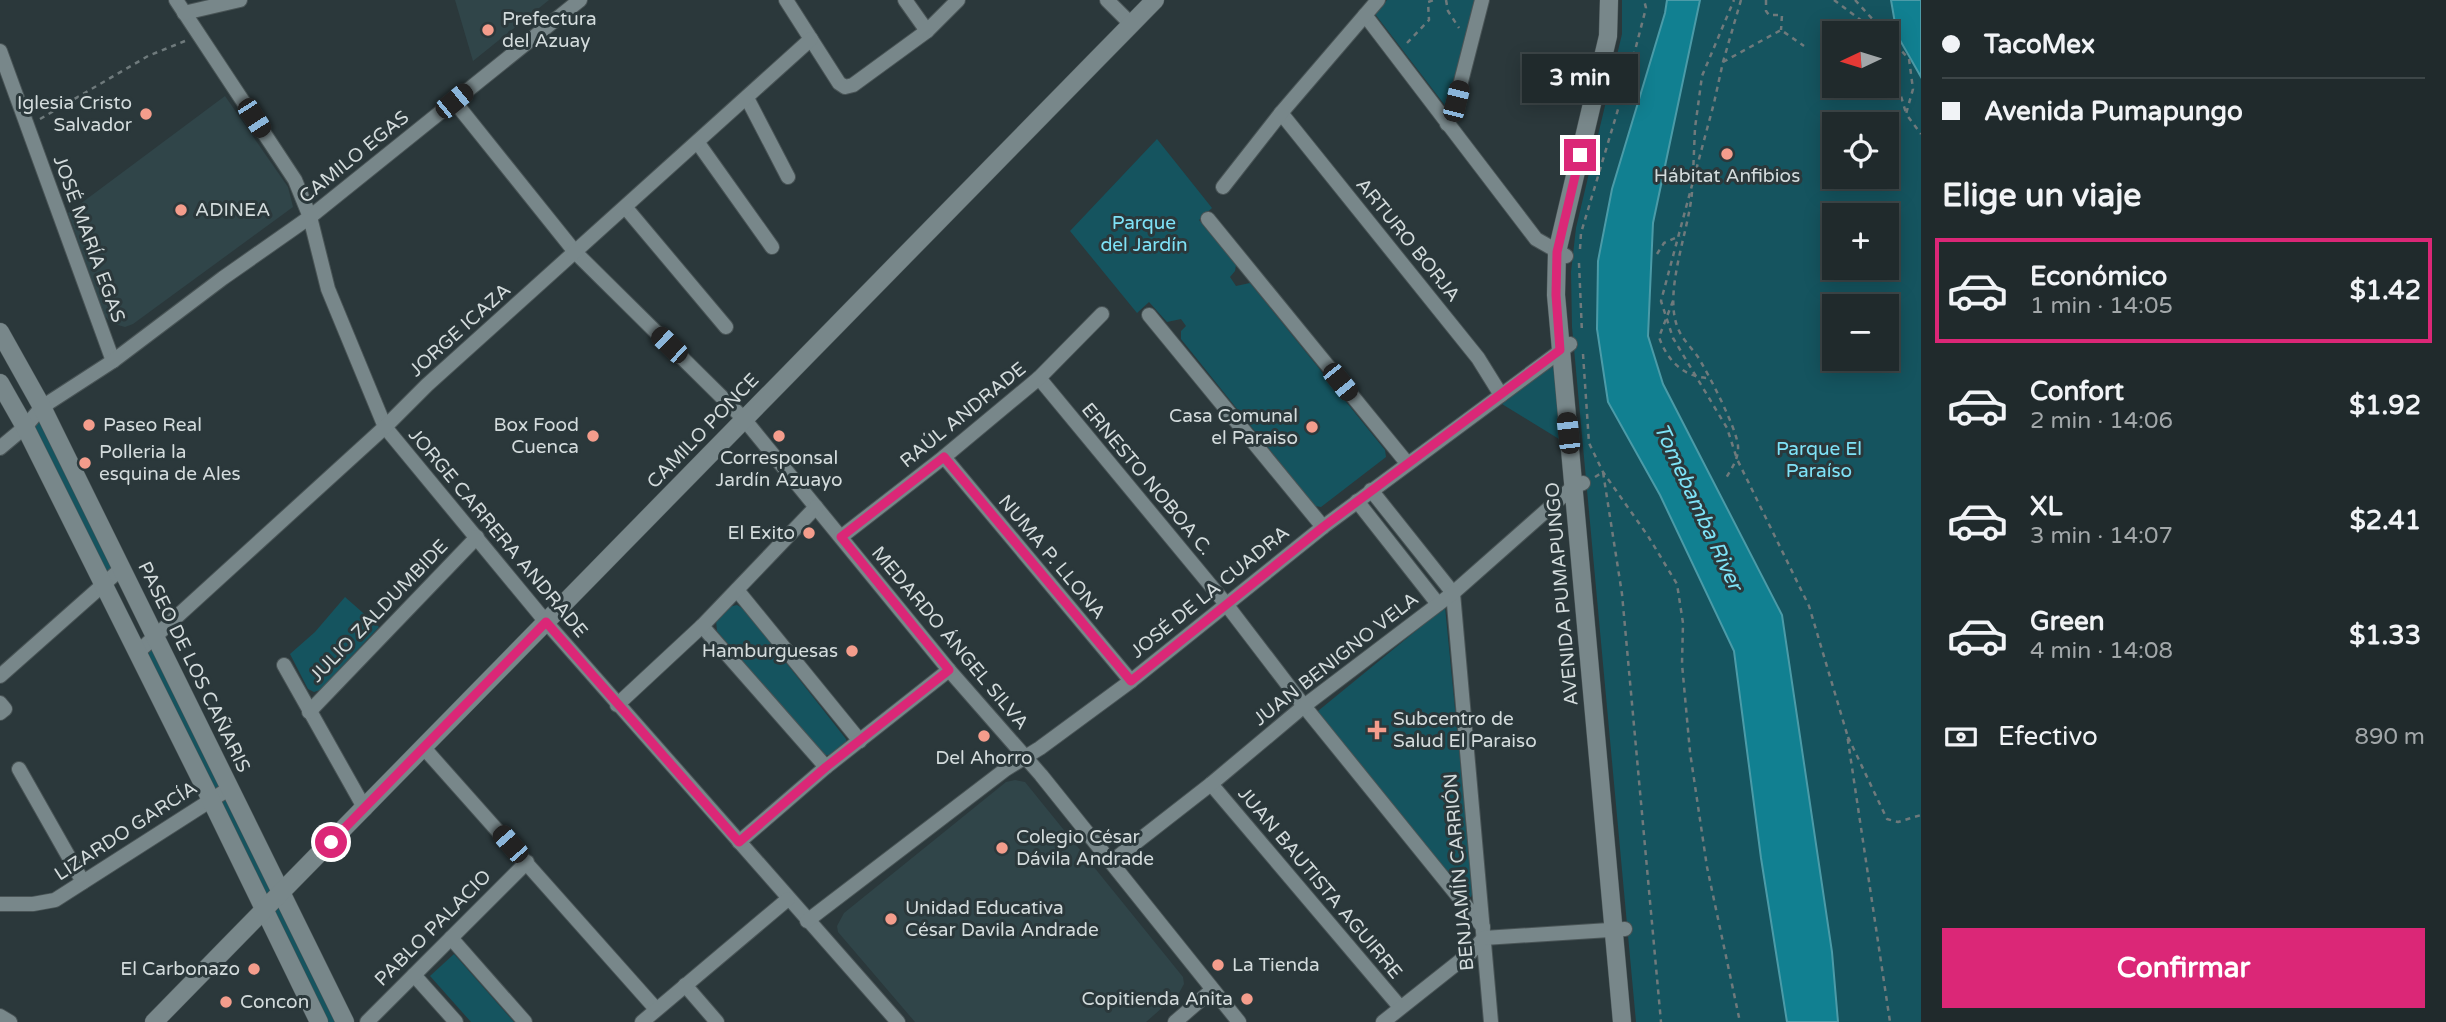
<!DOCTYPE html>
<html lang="es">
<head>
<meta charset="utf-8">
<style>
	:root { --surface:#202a2c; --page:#2d3638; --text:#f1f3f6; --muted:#a2a7a9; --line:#3d4648; --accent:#db2777 }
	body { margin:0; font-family:"Varela Round",sans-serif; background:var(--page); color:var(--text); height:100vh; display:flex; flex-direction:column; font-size:26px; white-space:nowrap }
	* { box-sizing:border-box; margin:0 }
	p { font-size:23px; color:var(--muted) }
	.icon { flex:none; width:38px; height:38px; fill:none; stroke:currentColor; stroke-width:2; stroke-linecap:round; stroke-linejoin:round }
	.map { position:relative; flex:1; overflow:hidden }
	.drawer { display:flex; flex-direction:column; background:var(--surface); width:525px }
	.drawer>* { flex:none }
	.hud { display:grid; align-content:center; height:154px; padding:0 21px; background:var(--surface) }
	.needle { width:46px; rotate:266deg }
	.buttons { position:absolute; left:1822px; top:21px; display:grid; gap:14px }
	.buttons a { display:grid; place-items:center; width:77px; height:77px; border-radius:0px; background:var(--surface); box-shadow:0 4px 18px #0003,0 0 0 2px var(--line); font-size:35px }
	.end { position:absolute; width:32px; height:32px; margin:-16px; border:9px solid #db2777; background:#fff; box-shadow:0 0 0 4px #fff }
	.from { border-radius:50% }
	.bubble { position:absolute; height:49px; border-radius:0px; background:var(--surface); box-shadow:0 4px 18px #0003,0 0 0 2px var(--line); font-size:23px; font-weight:700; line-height:49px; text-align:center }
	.car { position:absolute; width:21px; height:42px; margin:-21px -10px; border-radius:9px; box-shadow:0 0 5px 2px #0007; background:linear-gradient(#222 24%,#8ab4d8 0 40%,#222 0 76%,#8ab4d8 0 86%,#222 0) }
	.hud b { display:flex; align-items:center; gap:24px; height:66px; font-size:26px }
	.hud b+b { border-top:2px solid var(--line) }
	.hud i { width:18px; height:18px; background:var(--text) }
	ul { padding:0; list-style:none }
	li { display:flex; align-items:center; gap:21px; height:105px; margin:0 14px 10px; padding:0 7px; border:4px solid transparent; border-radius:0px }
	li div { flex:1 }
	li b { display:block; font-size:26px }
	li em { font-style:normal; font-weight:700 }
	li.selected { border-color:var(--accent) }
	li>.icon { width:63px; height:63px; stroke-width:1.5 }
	h2 { padding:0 21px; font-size:32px; line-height:84px }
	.pay { display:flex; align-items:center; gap:18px; height:77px; padding:0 21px; font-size:26px }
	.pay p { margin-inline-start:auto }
	.cta { display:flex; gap:14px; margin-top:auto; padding:14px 21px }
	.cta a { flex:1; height:80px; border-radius:0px; background:var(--accent); color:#fff; font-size:28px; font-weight:700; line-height:80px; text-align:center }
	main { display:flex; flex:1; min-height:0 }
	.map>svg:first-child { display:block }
</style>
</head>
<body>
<main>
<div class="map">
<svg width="1921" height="1022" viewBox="0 0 1921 1022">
	<rect width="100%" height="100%" fill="#2b383b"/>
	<g fill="#304549">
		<path d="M455,0H549L473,61Z"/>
		<path d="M225,96L288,187L293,207L133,324L125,327L111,323L104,315L68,213Z"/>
		<path d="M1015,780L1025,782L1183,977L1184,984L1179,993L1146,1022H915L838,932L837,926L844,913L1006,782Z"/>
	</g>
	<g fill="#15545f" fill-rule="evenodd">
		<path d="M1387,0H1477L1447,108L1375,14Z"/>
		<path d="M1622,0H1667L1665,13L1598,261L1597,330L1608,402L1660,495L1734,651L1761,858L1787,1022H1636L1572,327L1571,272L1576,228L1622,34Z"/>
		<path d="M1700,0H1891L1897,35L1921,77V1022H1838L1832,952L1782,615L1663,384L1648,336L1653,223ZM1834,33H1886V86H1834ZM1834,124H1886V177H1834ZM1834,215H1886V268H1834ZM1834,306H1886V359H1834Z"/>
		<path d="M1157,139L1212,208L1199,220L1236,265L1235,271L1230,277L1236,286L1250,283L1385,450L1386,457L1321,507L1315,506L1181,339V331L1186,326L1181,319L1167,322L1149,302L1137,313L1070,231Z"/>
		<path d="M1552,366L1557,376L1559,439L1497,401Z"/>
		<path d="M41,412L118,568L105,580L28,428Z"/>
		<path d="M345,597L379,627L320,690L314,692L308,689L290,654L315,632Z"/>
		<path d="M737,605L744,609L846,739L847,744L834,755H823L717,631L716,620L729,607Z"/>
		<path d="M1445,607L1473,892L1471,897H1467L1318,714V711Z"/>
		<path d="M154,641L227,788L213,797L141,653Z"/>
		<path d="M228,791L278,891L265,905L215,800Z"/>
		<path d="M281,896L343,1022H322L268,910Z"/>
		<path d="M454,954L514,1022H471L430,976Z"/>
	</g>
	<g fill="#118091" stroke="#4b9ba8" stroke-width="2">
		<path d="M1667,0H1700L1653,223L1648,336L1663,384L1782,615L1832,952L1838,1022H1787L1761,858L1734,651L1660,495L1608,402L1597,329L1598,261L1612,189L1665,13Z"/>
		<path d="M1891,0H1921V77L1897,35Z"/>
	</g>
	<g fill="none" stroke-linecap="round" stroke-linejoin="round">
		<g stroke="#495456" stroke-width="16">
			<g id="street">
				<path d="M176,0L295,180L310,217L328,289L385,427L546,622L898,1022"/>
				<path d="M786,0L839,83L845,87L853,85L927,31L958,0"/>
				<path d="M905,0L927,31"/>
				<path d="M1107,0L1131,24"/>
				<path d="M184,13L240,0"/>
				<path d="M1365,15L1536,239L1566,256"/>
				<path d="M0,51L113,361"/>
				<path d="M747,98L788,177"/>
				<path d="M454,101L575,252L744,419L949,670L1041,775L1239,1022"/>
				<path d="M1281,113L1478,358L1501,395"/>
				<path d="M1447,124L1456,101L1482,0"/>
				<path d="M698,143L772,247"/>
				<path d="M1223,187L1281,113L1378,0"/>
				<path d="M626,208L726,327"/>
				<path d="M1208,219L1407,463"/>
				<path d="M1149,315L1323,527"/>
				<path d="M1039,378L1226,604L1304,706L1483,927"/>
				<path d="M0,448L25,427L42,407L113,361L223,278L310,217L580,0"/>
				<path d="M944,457L1131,681"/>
				<path d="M1371,490L1453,593L1491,1022"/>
				<path d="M1357,501L1438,604"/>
				<path d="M841,537L944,457L1039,378L1102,314"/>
				<path d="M737,590L860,741"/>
				<path d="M702,626L826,767"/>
				<path d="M138,652L385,427L427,385L811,39"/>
				<path d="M284,665L365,809"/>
				<path d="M0,676L122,568"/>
				<path d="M0,703L5,709L0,713"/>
				<path d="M617,705L702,626L816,507"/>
				<path d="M309,712L477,537"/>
				<path d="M424,748L656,1009"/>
				<path d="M19,769L83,882"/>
				<path d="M1211,784L1400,1007"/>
				<path d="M739,842L826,767L949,670"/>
				<path d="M1111,862L1211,784L1304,706L1453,593L1573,487L1583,483"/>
				<path d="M0,904H33L55,900L230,788"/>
				<path d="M807,921L1006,769L1040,748L1131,681L1323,527L1570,344"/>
				<path d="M451,938L525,1022"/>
				<path d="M414,975L456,1022"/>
				<path d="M685,985L717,1022"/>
				<path d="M0,1016L10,1022"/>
				<path d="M367,1022L527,862"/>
				<path d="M642,1022L788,899"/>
				<path d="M1175,1022L1212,990"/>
				<path d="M1383,1022L1470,953L1484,938L1625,929"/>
			</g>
		</g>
		<g stroke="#495456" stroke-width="19">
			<g id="secondary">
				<path d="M1609,0L1608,36L1557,252L1556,295L1622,1022"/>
				<path d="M0,332L42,407L345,1022"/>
				<path d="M0,383L25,427L211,800L319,1022"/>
				<path d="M154,1022L1155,0"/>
			</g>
		</g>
		<g stroke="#6f7a7c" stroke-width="2.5" stroke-dasharray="5 5" stroke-linecap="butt">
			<path d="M1446,0L1448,11L1459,28"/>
			<path d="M1741,0L1723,62L1714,103L1661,301L1673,338L1727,428L1737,459L1809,606L1847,734L1890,1022"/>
			<path d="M1766,0V11L1769,15H1782L1781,30"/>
			<path d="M1834,0L1866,24L1871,33"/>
			<path d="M1855,0L1909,59L1913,89L1906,114L1921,134"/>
			<path d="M1407,43L1429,20L1428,2L1434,0"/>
			<path d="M1886,60L1894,73L1906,113"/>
			<path d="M1723,62L1781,30L1804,46"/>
			<path d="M40,119L148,56L185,41"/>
			<path d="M1693,175L1695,128L1702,76L1734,0"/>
			<path d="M1692,192C1689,231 1664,289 1677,326C1681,338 1691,347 1698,357C1708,373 1737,429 1738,446C1739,459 1731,469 1725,480"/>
			<path d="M1580,249L1581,233L1631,66L1646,8L1644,0"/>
			<path d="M1657,254L1664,243L1680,236"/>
			<path d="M1579,263L1582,333"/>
			<path d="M1673,301L1659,337C1667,360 1683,377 1708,378"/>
			<path d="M1583,354L1589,443L1603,472L1648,536L1677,584L1683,623L1682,664L1690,752L1707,867L1740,1022"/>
			<path d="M1595,477L1603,472L1622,594L1661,1022"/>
			<path d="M1848,737L1887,819L1898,822L1921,815"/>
		</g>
		<use href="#street" stroke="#78878a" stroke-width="14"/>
		<use href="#secondary" stroke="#78878a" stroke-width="18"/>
	</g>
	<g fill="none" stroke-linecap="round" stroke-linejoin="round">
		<path stroke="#db2777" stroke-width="9" d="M331,842L546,622L739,842L826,767L949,670L841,537L944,457L1131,681L1323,527L1560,350L1556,295L1557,252L1580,155"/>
	</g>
	<g fill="#f49d8c" stroke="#2b383b" stroke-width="2.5">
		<circle cx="488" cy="30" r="7"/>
		<circle cx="146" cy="114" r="7"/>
		<circle cx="1727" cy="154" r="7"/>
		<circle cx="181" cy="210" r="7"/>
		<circle cx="89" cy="425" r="7"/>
		<circle cx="1312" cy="427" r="7"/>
		<circle cx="593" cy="436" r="7"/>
		<circle cx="779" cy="436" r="7"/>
		<circle cx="85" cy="463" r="7"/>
		<circle cx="809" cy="533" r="7"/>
		<circle cx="852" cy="651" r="7"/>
		<path d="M1373.5 719.5h7v7h7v7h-7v7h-7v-7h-7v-7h7z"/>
		<circle cx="984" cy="736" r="7"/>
		<circle cx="1002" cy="848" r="7"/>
		<circle cx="891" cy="919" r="7"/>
		<circle cx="1218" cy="965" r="7"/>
		<circle cx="254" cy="969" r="7"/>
		<circle cx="1247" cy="999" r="7"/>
		<circle cx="226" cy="1002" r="7"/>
	</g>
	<g text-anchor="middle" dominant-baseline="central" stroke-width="6" stroke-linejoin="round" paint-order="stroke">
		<g font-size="19" fill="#d3dbdc" stroke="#2b383b" text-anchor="start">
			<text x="502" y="19">Prefectura<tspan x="502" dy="22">del Azuay</tspan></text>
			<text x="132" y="103" text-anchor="end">Iglesia Cristo<tspan x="132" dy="22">Salvador</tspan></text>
			<text x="1727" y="176" text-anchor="middle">Hábitat Anfibios</text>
			<text x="195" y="210">ADINEA</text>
			<text x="1298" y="416" text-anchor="end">Casa Comunal<tspan x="1298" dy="22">el Paraiso</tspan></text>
			<text x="103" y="425">Paseo Real</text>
			<text x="579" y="425" text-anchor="end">Box Food<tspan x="579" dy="22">Cuenca</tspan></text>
			<text x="99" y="452">Polleria la<tspan x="99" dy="22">esquina de Ales</tspan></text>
			<text x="779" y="458" text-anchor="middle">Corresponsal<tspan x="779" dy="22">Jardín Azuayo</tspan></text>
			<text x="795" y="533" text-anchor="end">El Exito</text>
			<text x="838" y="651" text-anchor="end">Hamburguesas</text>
			<text x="1393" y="719">Subcentro de<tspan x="1393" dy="22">Salud El Paraiso</tspan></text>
			<text x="984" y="758" text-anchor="middle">Del Ahorro</text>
			<text x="1016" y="837">Colegio César<tspan x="1016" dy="22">Dávila Andrade</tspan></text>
			<text x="905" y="908">Unidad Educativa<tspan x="905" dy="22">César Davila Andrade</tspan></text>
			<text x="1232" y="965">La Tienda</text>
			<text x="240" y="969" text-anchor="end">El Carbonazo</text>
			<text x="1233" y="999" text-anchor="end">Copitienda Anita</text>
			<text x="240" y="1002">Concon</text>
		</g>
		<g font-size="19" fill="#d3dbdc" stroke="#2b383b">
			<text transform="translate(354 157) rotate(-39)">CAMILO EGAS</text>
			<text transform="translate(89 239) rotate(70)">JOSÉ MARÍA EGAS</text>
			<text transform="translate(1408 240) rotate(51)">ARTURO BORJA</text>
			<text transform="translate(460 330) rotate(-42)">JORGE ICAZA</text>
			<text transform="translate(963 415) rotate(-39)">RAÚL ANDRADE</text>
			<text transform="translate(703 431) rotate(-46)">CAMILO PONCE</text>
			<text transform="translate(1147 479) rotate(50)">ERNESTO NOBOA C.</text>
			<text transform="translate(498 533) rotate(50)">JORGE CARRERA ANDRADE</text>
			<text transform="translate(1052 557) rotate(50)">NUMA P. LLONA</text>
			<text transform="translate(1210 592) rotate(-39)">JOSÉ DE LA CUADRA</text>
			<text transform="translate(1562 594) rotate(-95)">AVENIDA PUMAPUNGO</text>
			<text transform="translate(379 611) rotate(-46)">JULIO ZALDUMBIDE</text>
			<text transform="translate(950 638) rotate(50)">MEDARDO ÁNGEL SILVA</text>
			<text transform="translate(1336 659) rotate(-38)">JUAN BENIGNO VELA</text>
			<text transform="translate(194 667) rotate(64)">PASEO DE LOS CAÑARIS</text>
			<text transform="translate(126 831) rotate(-33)">LIZARDO GARCÍA</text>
			<text transform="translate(1459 872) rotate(-95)">BENJAMÍN CARRIÓN</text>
			<text transform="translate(1320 883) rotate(50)">JUAN BAUTISTA AGUIRRE</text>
			<text transform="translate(433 928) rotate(-45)">PABLO PALACIO</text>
		</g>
		<g font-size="19" fill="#7ee2f7" stroke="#2b383b">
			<text x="1144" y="223">Parque<tspan x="1144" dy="22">del Jardín</tspan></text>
			<text x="1819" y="449">Parque El<tspan x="1819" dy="22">Paraíso</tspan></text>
		</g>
		<g font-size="21" font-style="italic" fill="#7ee3f7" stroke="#2b383b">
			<text transform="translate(1698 507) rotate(65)">Tomebamba River</text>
		</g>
	</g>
</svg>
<div class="buttons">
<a><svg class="needle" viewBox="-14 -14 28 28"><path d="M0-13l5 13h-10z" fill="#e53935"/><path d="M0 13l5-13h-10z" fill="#a2a7a9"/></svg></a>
<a><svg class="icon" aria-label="locate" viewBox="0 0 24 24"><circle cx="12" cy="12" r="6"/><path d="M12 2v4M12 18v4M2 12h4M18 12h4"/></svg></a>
<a>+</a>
<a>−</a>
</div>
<i class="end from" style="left:331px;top:842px"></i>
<i class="end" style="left:1580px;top:155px"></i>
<div class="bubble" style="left:1522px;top:54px;width:116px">3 min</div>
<i class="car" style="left:454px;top:101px;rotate:51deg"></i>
<i class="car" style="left:1456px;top:101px;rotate:14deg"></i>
<i class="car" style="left:254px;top:118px;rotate:147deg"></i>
<i class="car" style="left:669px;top:345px;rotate:314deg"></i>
<i class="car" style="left:1340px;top:382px;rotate:141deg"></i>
<i class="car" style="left:1568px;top:433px;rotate:354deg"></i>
<i class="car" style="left:510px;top:844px;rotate:319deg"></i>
</div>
<section class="drawer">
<div class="hud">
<b><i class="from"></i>TacoMex</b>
<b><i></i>Avenida Pumapungo</b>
</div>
<h2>Elige un viaje</h2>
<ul>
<li class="selected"><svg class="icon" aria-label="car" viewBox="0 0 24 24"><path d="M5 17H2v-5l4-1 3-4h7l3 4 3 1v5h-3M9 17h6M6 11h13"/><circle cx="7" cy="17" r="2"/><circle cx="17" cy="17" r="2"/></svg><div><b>Económico</b><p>1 min · 14:05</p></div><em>$1.42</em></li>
<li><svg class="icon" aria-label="car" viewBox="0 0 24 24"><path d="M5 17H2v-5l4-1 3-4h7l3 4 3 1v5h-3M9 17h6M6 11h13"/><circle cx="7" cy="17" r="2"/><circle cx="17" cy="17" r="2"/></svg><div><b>Confort</b><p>2 min · 14:06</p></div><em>$1.92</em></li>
<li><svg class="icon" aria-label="car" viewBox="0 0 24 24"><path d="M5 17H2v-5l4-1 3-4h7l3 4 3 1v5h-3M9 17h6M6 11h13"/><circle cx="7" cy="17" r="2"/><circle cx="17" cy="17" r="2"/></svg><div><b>XL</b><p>3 min · 14:07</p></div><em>$2.41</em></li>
<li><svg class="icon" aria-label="car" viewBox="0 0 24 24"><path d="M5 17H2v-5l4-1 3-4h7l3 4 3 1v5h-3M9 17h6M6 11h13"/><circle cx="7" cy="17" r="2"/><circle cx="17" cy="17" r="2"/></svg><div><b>Green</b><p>4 min · 14:08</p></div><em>$1.33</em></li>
</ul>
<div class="pay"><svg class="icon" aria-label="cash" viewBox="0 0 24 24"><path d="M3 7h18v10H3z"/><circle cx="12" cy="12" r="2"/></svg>Efectivo<p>890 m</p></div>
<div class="cta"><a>Confirmar</a></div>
</section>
</main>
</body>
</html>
